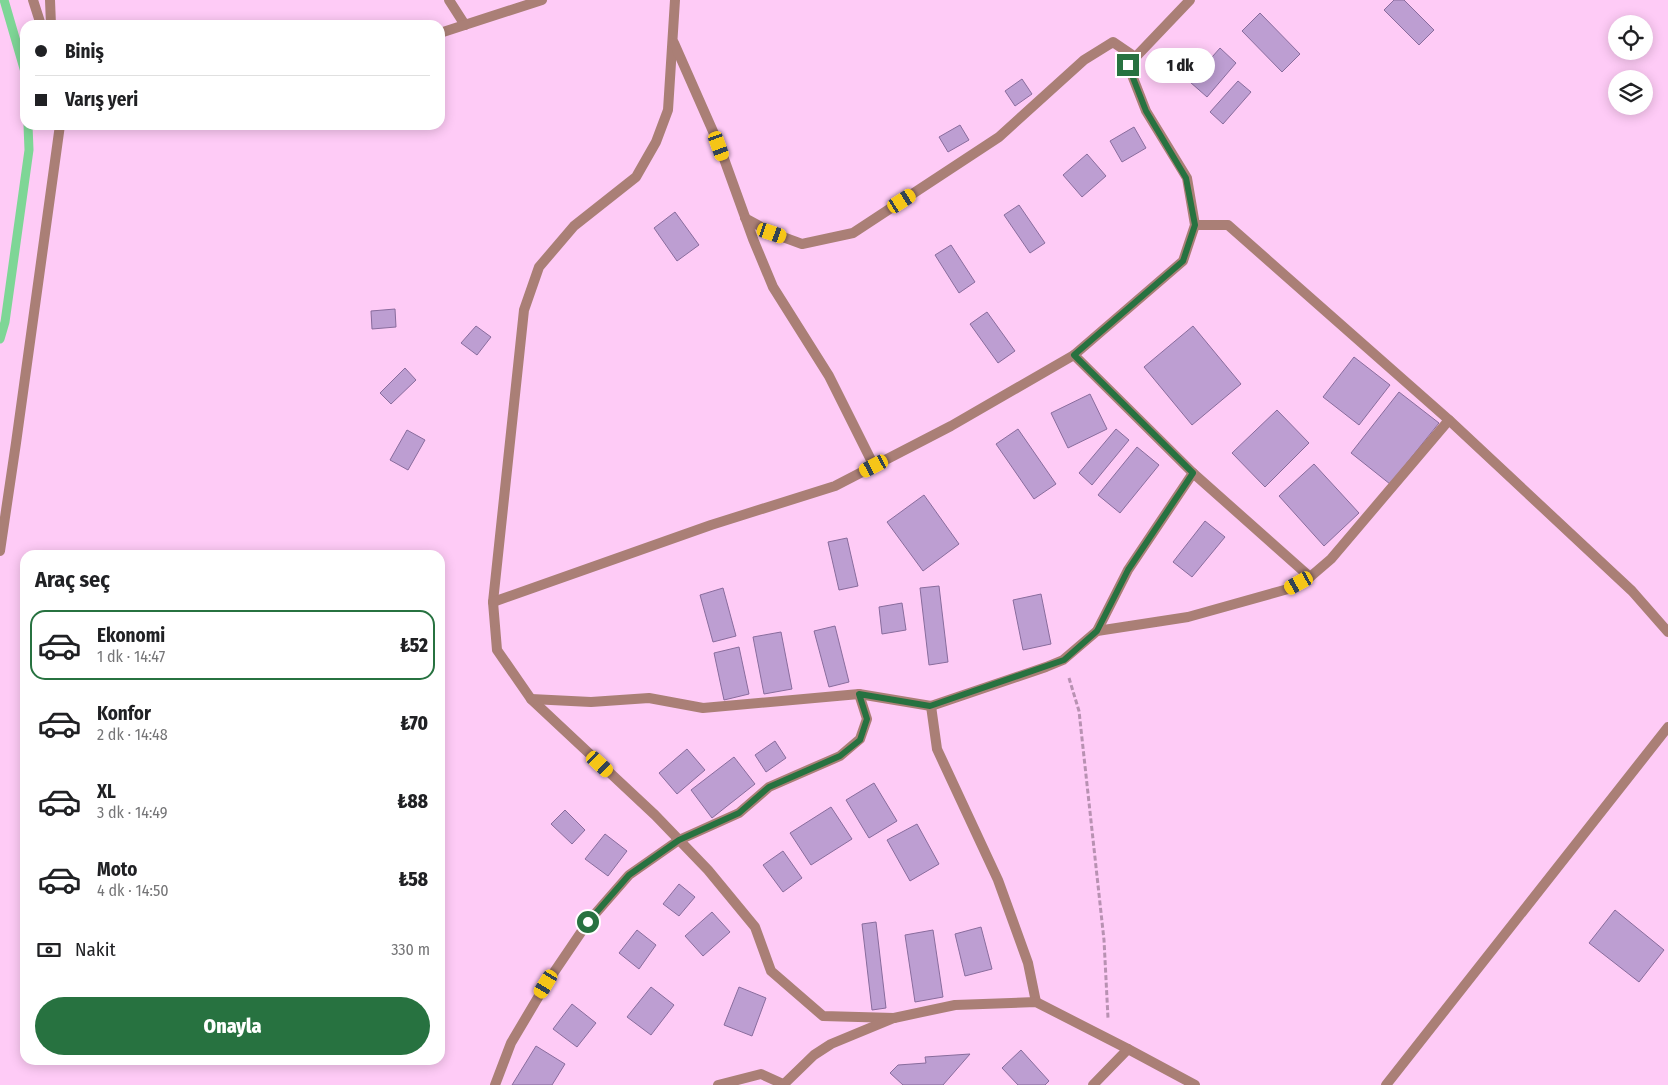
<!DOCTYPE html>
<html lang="tr">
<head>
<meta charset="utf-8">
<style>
	:root { --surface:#fff; --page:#f2f2f2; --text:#202124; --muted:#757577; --line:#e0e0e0; --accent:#277240 }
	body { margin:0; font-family:"Fira Sans Condensed",sans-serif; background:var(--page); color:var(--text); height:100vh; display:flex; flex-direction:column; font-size:19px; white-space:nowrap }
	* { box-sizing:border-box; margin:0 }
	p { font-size:16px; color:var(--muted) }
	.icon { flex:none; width:28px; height:28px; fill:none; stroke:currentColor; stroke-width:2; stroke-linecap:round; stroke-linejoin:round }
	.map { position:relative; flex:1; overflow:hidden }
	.drawer { position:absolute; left:20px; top:550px; width:425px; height:515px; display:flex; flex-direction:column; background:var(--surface); border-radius:15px; box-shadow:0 2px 12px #0003 }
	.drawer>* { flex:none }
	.top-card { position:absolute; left:20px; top:20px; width:425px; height:110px; border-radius:15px; box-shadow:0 2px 12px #0003; display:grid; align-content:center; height:110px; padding:0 15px; background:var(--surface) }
	.buttons { position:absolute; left:1608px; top:15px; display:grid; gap:10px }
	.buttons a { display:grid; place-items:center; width:45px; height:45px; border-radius:50%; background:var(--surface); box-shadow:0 2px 12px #0003; font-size:25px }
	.end { position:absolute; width:22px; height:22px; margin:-11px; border:6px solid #277240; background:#fff; box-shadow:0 0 0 2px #fff }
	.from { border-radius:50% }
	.bubble { position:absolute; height:35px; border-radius:18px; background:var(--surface); box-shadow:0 2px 12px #0003; font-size:16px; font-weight:800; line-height:35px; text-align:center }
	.car { position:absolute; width:15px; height:30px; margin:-15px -8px; border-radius:6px; box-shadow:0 0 4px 1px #0007; background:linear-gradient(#f5c518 24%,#345 0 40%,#f5c518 0 76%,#345 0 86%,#f5c518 0) }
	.top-card b { display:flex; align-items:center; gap:18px; height:48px; font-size:19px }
	.top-card b+b { border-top:1px solid var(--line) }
	.top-card i { width:12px; height:12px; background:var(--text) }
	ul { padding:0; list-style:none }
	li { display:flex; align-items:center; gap:15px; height:70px; margin:0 10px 8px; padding:0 5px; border:2px solid transparent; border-radius:15px }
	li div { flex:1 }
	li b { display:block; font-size:19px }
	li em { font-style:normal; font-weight:800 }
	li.current { border-color:var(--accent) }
	li>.icon { width:45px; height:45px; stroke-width:1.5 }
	h2 { padding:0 15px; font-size:22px; line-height:60px }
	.pay { display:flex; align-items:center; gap:12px; height:55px; padding:0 15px; font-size:19px }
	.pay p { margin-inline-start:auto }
	.primary-button { display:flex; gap:10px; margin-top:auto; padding:10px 15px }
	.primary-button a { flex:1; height:58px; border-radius:30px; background:var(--accent); color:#fff; font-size:20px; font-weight:800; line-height:58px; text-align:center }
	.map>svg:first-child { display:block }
</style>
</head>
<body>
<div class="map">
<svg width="1668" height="1085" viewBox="0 0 1668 1085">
	<rect width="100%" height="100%" fill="#fecbf6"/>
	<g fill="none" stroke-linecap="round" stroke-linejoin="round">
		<g stroke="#7ed696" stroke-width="9">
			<path d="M4,0L25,72"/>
			<path d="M0,339L5,322L29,150L28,125"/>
		</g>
	</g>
	<g fill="#bd9ed2" stroke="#896c9d">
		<path d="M1394,0H1404L1434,30L1419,45L1384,10Z"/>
		<path d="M1260,13L1300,54L1282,72L1242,31Z"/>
		<path d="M1220,48L1236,63L1207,97L1190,82Z"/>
		<path d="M1022,79L1032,94L1015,106L1005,91Z"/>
		<path d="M1238,81L1251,92L1223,124L1210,112Z"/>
		<path d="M960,125L969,140L948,152L939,137Z"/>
		<path d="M1134,127L1146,148L1122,162L1110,141Z"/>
		<path d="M1087,154L1106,176L1082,197L1063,175Z"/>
		<path d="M1019,205L1045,243L1030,253L1004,215Z"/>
		<path d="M675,212L699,245L677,261L654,228Z"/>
		<path d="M951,245L975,282L959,293L935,255Z"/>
		<path d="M395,309L396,327L372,329L371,311Z"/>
		<path d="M987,312L1015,351L998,363L970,324Z"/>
		<path d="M476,326L491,337L477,355L461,343Z"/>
		<path d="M1193,326L1241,384L1192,425L1144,367Z"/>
		<path d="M1354,357L1390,385L1359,425L1323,397Z"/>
		<path d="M405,368L416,380L391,404L380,393Z"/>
		<path d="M1399,392L1439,423L1390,484L1351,453Z"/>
		<path d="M1090,394L1107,429L1068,448L1051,413Z"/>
		<path d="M1277,410L1309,443L1265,487L1232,453Z"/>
		<path d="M1018,429L1056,484L1034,499L996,444Z"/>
		<path d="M1116,429L1129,440L1092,485L1079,473Z"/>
		<path d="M407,430L425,440L408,470L390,460Z"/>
		<path d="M1137,447L1159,465L1120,513L1098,495Z"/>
		<path d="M1314,464L1359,513L1324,546L1279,496Z"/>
		<path d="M924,495L959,544L923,571L887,522Z"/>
		<path d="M1205,521L1225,537L1192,577L1173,562Z"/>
		<path d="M847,538L858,586L839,590L828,542Z"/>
		<path d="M939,586L948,662L929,665L920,588Z"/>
		<path d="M723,588L736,636L713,642L700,595Z"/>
		<path d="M1041,594L1051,644L1023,650L1013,600Z"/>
		<path d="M902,603L906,630L882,634L879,607Z"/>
		<path d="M835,626L849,682L829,687L814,631Z"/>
		<path d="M781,632L792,689L764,694L753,637Z"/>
		<path d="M739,647L749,694L724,700L714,653Z"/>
		<path d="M775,741L786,758L766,772L755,755Z"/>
		<path d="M687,749L705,770L677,794L659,773Z"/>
		<path d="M734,757L755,784L712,818L691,790Z"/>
		<path d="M874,783L897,821L869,838L846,800Z"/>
		<path d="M831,807L852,839L811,865L790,833Z"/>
		<path d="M565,810L585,830L572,844L551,824Z"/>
		<path d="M917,824L939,864L910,881L887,840Z"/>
		<path d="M605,834L627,851L608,876L585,859Z"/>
		<path d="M783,851L802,878L783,892L763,865Z"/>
		<path d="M679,884L695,897L679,916L663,904Z"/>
		<path d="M1615,910L1664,950L1639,982L1589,943Z"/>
		<path d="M712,912L730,932L703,956L685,936Z"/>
		<path d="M876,922L886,1008L872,1010L862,924Z"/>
		<path d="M981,927L992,969L965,976L955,934Z"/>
		<path d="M637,930L656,945L639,969L619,953Z"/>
		<path d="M933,930L943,997L915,1002L905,935Z"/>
		<path d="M651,987L674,1005L651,1035L627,1017Z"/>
		<path d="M739,987L766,998L752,1036L724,1025Z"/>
		<path d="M572,1004L596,1023L577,1047L553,1029Z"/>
		<path d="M536,1046L565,1064L552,1085H512Z"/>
		<path d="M1021,1050L1049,1081L1045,1085H1018L1002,1068Z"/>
		<path d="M970,1054L943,1085H903L890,1073L898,1065L926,1063L925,1057Z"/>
	</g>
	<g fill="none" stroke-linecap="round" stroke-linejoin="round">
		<path stroke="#b891b2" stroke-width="3" stroke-dasharray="5 2.5" stroke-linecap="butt" d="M1069,678L1079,711L1104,940L1108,1018"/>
		<path stroke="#aa7f76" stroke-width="10" d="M931,706L937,749L998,880L1028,963L1036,1002"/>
		<g stroke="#aa7f76" stroke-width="10">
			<path d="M33,0L41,25"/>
			<path d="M50,0L51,25"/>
			<path d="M449,0L465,25"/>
			<path d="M675,0L668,110L656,142L636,177L574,226L539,267L524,310L493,602L497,650L531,699L655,815L708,870L755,927L771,971L823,1016L894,1018"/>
			<path d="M440,33L542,0"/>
			<path d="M674,43L719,145L753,239L773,287L829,376L874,466"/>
			<path d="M745,218L772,233L802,244L853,233L999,137L1084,60L1113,42L1135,57"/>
			<path d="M1195,225H1228L1449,420L1632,591L1668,632"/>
			<path d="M1074,355L1193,473L1310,577"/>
			<path d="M0,551L16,443L60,125"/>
			<path d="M493,602L711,525L835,486L951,426L1074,355L1183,261L1195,225L1187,178L1146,111L1128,65L1190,0"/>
			<path d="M1097,631L1188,617L1288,589L1310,577L1331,559L1449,420"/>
			<path d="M531,699L591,702L649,698L703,708L859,694L931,706L1046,667L1063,660L1097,631L1128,570L1193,473"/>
			<path d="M495,1085L511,1043L546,984L588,922L629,875L679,840L739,813L769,787L840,756L860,739L867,719L859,694"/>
			<path d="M718,1085L761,1074L783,1084"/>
			<path d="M783,1085L814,1055L831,1044L894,1018L955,1005L1036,1002L1128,1049L1195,1085"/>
			<path d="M1093,1085L1128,1049"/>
			<path d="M1386,1085L1668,727"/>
		</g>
	</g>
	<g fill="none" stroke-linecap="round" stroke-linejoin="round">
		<path stroke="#277240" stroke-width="6" d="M588,922L629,875L679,840L739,813L769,787L840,756L860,740L867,719L859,694L930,706L1064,660L1097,631L1128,570L1193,473L1074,355L1183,261L1195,225L1186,178L1146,111L1128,65"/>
	</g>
</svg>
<div class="buttons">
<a><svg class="icon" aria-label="locate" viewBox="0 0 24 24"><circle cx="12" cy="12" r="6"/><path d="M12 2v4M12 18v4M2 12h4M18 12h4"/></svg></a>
<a><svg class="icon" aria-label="layers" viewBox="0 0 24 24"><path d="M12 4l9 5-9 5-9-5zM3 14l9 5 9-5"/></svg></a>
</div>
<i class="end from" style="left:588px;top:922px"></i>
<i class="end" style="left:1128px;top:65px"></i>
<div class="bubble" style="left:1145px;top:48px;width:70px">1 dk</div>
<i class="car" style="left:719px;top:146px;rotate:160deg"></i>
<i class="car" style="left:902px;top:201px;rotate:57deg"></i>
<i class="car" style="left:772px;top:233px;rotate:109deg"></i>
<i class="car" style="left:874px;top:466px;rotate:243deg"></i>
<i class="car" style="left:1299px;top:583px;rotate:241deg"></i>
<i class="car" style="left:600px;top:764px;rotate:133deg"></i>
<i class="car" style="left:546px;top:984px;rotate:211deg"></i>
<div class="top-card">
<b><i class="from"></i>Biniş</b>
<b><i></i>Varış yeri</b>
</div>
<section class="drawer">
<h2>Araç seç</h2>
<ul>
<li class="current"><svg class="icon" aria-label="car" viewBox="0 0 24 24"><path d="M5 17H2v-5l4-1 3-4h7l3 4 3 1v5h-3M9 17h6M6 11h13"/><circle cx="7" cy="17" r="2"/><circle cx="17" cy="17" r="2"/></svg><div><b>Ekonomi</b><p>1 dk · 14:47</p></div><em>₺52</em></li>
<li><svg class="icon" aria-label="car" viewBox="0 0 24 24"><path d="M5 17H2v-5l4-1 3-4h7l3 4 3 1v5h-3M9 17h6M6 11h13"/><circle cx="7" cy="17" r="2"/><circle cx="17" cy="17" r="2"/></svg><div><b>Konfor</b><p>2 dk · 14:48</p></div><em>₺70</em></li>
<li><svg class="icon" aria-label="car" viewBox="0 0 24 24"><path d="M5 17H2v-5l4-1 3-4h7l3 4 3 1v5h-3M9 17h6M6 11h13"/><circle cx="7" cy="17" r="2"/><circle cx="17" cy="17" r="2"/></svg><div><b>XL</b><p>3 dk · 14:49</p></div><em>₺88</em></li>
<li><svg class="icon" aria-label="car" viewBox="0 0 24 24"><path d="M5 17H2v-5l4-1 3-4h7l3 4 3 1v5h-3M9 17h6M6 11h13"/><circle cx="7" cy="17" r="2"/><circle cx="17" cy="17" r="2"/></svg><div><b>Moto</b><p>4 dk · 14:50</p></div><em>₺58</em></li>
</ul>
<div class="pay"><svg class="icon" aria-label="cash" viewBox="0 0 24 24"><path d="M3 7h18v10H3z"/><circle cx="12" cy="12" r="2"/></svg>Nakit<p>330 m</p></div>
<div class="primary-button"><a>Onayla</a></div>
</section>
</div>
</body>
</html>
